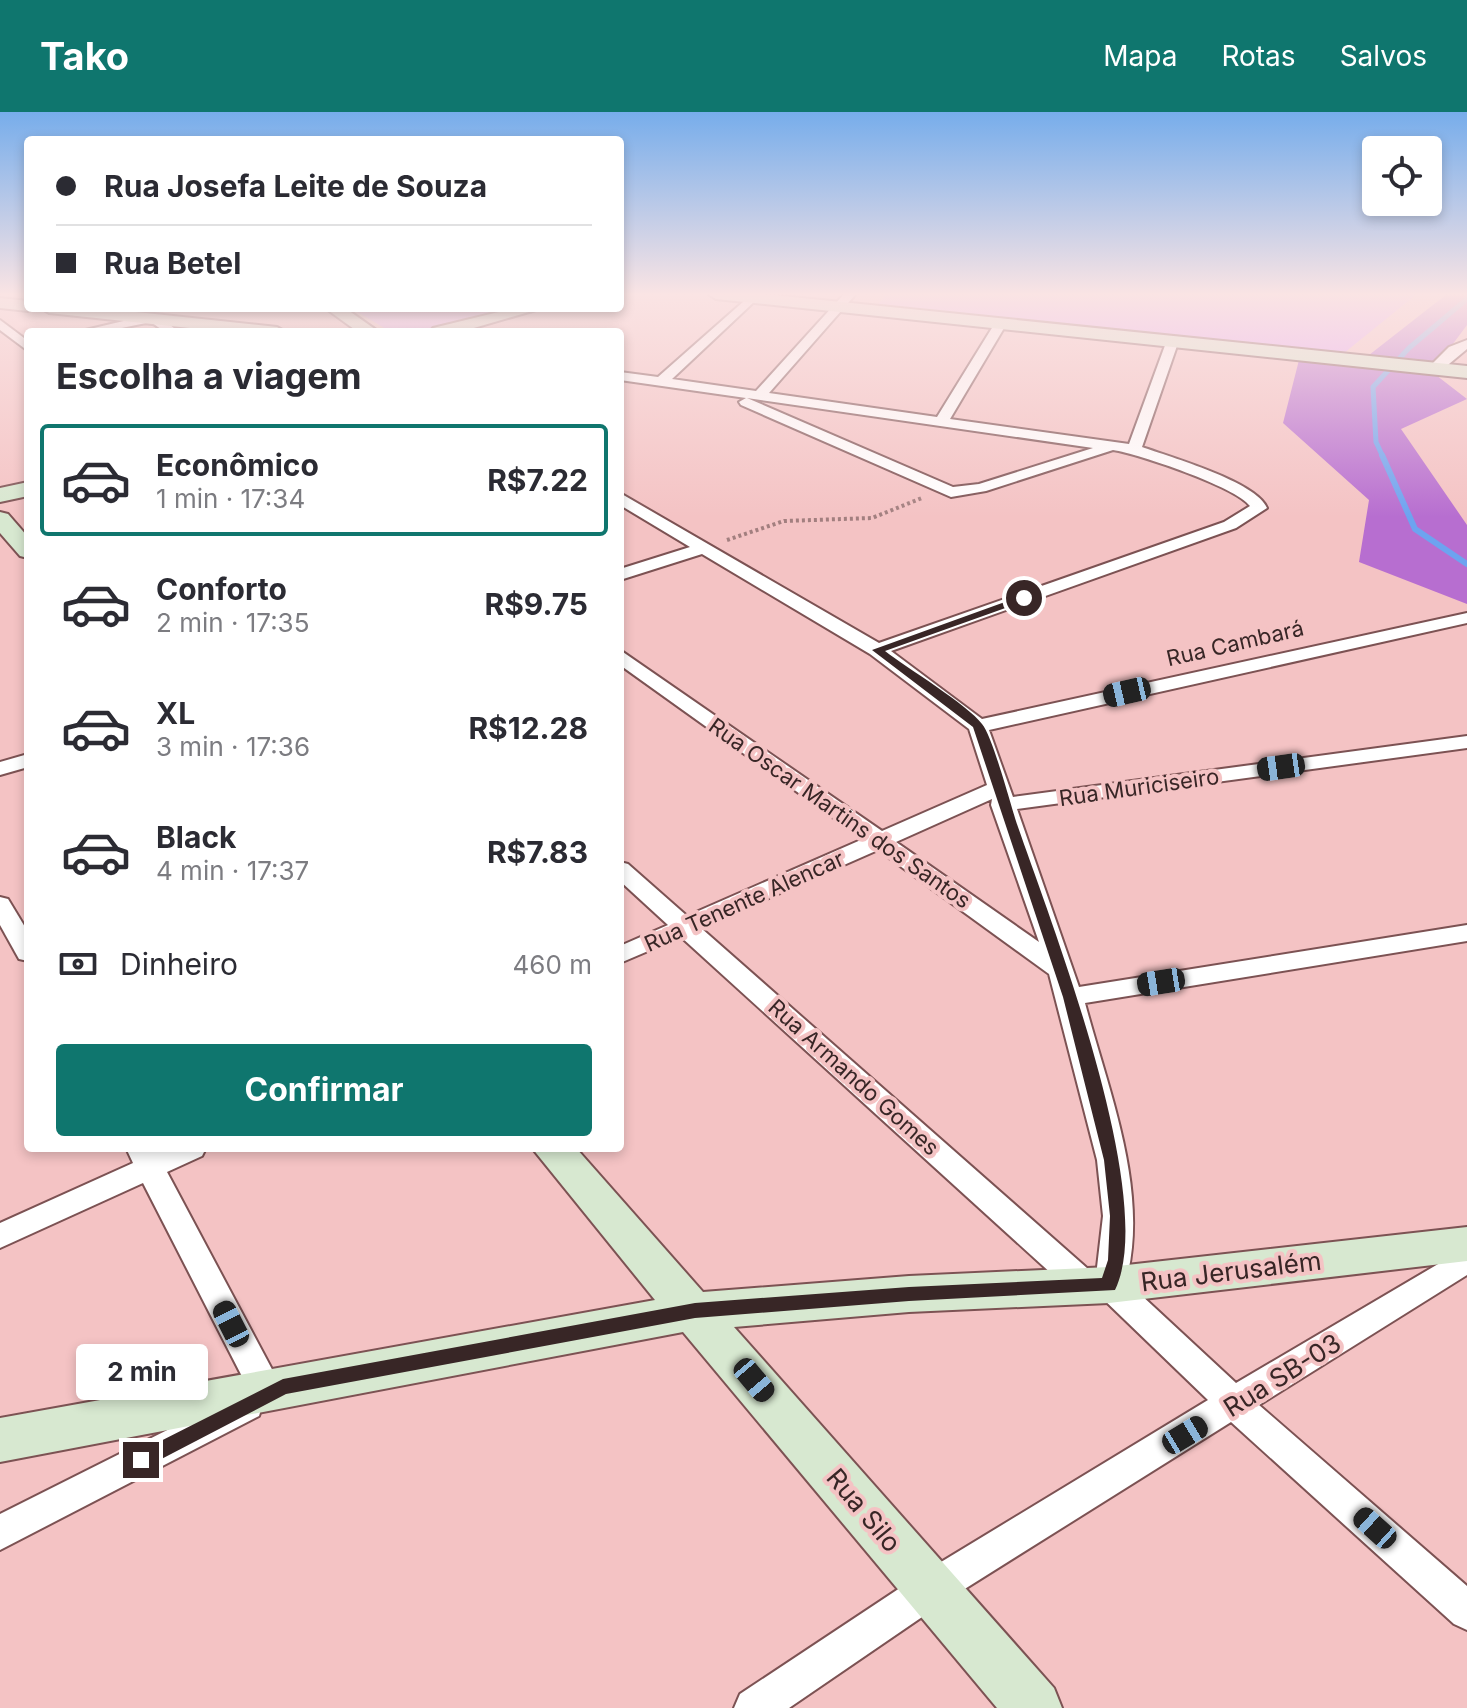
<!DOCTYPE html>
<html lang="pt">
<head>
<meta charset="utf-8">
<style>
	:root { --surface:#fff; --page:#f7f7f7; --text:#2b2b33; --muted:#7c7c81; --line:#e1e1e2; --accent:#0f766e }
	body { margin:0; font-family:Inter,sans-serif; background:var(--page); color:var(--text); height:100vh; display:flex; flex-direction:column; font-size:30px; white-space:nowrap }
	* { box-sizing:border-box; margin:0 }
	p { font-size:26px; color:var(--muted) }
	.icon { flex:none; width:44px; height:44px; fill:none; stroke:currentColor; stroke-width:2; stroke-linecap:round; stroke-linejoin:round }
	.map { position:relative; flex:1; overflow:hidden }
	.panel { position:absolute; left:24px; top:216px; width:600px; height:824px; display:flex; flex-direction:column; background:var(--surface); border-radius:8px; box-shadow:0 4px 12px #0003 }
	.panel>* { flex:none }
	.hud { position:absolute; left:24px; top:24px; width:600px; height:176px; border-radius:8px; box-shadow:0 4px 12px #0003; display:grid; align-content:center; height:176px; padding:0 32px; background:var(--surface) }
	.fabs { position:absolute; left:1362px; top:24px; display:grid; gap:16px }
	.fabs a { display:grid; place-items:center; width:80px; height:80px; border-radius:8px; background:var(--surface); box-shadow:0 4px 12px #0003; font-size:40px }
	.end { position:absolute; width:36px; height:36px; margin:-18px; border:10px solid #382626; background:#fff; box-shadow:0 0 0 4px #fff }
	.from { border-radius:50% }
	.bubble { position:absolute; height:56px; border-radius:8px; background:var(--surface); box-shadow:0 4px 12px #0003; font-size:26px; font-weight:700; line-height:56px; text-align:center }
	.car { position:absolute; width:24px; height:48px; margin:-24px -12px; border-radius:10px; box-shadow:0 0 6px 2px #0007; background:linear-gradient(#222 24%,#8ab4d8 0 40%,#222 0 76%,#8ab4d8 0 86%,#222 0) }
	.hud b { display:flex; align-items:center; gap:28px; height:76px; font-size:30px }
	.hud b+b { border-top:2px solid var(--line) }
	.hud i { width:20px; height:20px; background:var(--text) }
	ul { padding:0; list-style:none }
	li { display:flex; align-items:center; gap:24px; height:112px; margin:0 16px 12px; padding:0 16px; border:4px solid transparent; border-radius:8px }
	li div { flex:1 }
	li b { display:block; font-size:30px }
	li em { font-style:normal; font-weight:700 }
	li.active { border-color:var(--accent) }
	li>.icon { width:72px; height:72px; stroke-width:1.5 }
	h2 { padding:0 32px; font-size:36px; line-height:96px }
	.pay { display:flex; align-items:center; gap:20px; height:88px; padding:0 32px; font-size:30px }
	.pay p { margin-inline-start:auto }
	.cta { display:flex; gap:16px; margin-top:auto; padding:16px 32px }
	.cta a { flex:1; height:92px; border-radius:8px; background:var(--accent); color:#fff; font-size:32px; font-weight:700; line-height:92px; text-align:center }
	header { display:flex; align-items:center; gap:48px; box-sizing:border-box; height:112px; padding:0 40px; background:var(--accent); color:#fff }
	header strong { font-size:38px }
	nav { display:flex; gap:44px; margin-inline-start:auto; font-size:28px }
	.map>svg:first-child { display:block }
</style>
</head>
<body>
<header>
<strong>Tako</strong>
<nav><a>Mapa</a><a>Rotas</a><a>Salvos</a></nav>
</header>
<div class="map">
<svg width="1467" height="1596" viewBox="0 0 1467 1596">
	<rect width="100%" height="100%" fill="#f4c3c4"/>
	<g fill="#e4a4fa">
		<path d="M886,182H1417L1344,241L877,194Z"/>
		<path d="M351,196H525L425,220H391Z"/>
	</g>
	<path fill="#b76ed0" d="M1447,182H1467V213L1432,260L1467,287L1401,317L1467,413V492L1359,450L1369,388L1283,311L1299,248L1355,254Z"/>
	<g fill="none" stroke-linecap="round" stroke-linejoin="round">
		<path stroke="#6da3f0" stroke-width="5" d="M1383,345L1376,330L1373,275L1409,236L1467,187"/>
		<path stroke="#6da3f0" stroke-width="6" d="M1382,343L1415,417L1467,452"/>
		<g stroke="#7c5253" stroke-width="4">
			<g id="street">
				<path d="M844,182H856L769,281L937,305L995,211L1001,207L1007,211L950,307L1129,332L1167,228L1173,224L1179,228L1142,335C1170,345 1257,370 1267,396L1236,416L891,539L982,607L1467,501V511L989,618L1013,685L1467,624V636L1017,697L1079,875L1467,813V829L1085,891C1108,978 1150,1079 1126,1169L1236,1271L1467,1135V1163L1259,1293L1467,1474V1518L1454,1512L1231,1310L944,1490L789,1596H734L740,1582L918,1464L1208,1288L1098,1182L1086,1187L1075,1183L681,825L620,851V834L668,813L620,769V750L628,752L687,804L863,727L620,553V538L882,719L987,673L969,617L870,542L702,442L620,468V457L690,435L620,393V381L879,531L1224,410L1250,394C1236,375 1139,342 1113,338L986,379L951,385L741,293L739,290L746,286L620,268V260L658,265L752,182L756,184V188L672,267L756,279ZM747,286L1093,336L979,372L953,375ZM992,687L991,693L1039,830L896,730ZM878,738L1049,862L1097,1048L1103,1104L1096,1164L701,816Z"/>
				<path d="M149,203L160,205L179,220H165L151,210L102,220H77Z"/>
				<path d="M0,208L28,229V239L0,218Z"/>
				<path d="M1467,228V237L1443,257H1433V251L1449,235Z"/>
				<path d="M28,642V655L0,663V650Z"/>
				<path d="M0,785L8,787L28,820V849L19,847L0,813Z"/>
				<path d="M126,1036H154L156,1040L165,1036H206L202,1044L167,1060L283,1278L278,1288L263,1291L259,1304L0,1438V1402L235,1284L250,1280L143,1071L0,1136V1111L133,1051Z"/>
			</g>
		</g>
		<g stroke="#7c5253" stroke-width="4">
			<g id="secondary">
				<path d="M708,182H763L1467,254V266L716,187Z"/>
				<path d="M0,186L28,189V196H35L28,199L0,196Z"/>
				<path d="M41,196H98L277,215L286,220H227L49,201Z"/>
				<path d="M325,196H345L379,220H358Z"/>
				<path d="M515,196H543L460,220H430L433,216Z"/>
				<path d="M28,370V384L0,390V376Z"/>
				<path d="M0,400L8,402L28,425V446L20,444L0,421Z"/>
				<path d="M532,1036H576L703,1180L909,1164L1109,1155L1467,1115V1149L1109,1191L909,1200L734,1215L1054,1576L1062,1596H997L683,1220L0,1350V1306L655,1188Z"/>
			</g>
		</g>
		<path stroke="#a27f7f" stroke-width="4" stroke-dasharray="3 3" stroke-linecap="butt" d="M727,428L784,409L872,406L922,386"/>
		<use href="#street" fill="#fff" fill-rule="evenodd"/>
		<use href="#secondary" fill="#d7e8d0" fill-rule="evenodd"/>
	</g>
	<linearGradient id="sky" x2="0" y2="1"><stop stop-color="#77adeb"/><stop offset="0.45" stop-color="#fae4e4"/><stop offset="1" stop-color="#fae4e4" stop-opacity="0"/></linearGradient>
	<rect width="1467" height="405" fill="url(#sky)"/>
	<path fill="#382626" d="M1024,483L1028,488L885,539C907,556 968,593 982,612C993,625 1011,695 1018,715C1052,813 1159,1087 1115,1178L909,1189L695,1206L286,1282L148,1354H135V1342L283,1267L695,1191L909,1175L1102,1166L1108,1148L1110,1104L1104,1048L1063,885L973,615L872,538Z"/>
	<g text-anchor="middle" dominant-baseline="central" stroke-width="8" stroke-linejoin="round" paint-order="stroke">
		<g font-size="22" fill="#382626" stroke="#f4c3c4">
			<text transform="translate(1235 531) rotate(-13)">Rua Cambará</text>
			<text transform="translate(1139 675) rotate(-8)">Rua Muriciseiro</text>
			<text transform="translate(840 701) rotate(35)">Rua Oscar Martins dos Santos</text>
			<text transform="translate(744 789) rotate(-24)">Rua Tenente Alencar</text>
			<text transform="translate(854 965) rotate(42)">Rua Armando Gomes</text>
		</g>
		<g font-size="26" fill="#382626" stroke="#f4c3c4">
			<text transform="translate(1231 1159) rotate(-7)">Rua Jerusalém</text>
			<text transform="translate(1282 1263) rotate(-32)">Rua SB-03</text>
			<text transform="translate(864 1398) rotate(50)">Rua Silo</text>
		</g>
	</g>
</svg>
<div class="fabs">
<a><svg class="icon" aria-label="locate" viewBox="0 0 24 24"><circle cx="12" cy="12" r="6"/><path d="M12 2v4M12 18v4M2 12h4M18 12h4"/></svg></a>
</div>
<i class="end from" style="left:1024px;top:486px"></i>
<i class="end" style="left:141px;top:1348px"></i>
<div class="bubble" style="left:76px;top:1232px;width:132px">2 min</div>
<i class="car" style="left:1127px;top:580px;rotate:257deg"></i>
<i class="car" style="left:1281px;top:655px;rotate:262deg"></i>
<i class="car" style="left:1161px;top:870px;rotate:261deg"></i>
<i class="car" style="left:231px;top:1212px;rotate:333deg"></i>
<i class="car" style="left:754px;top:1268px;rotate:140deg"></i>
<i class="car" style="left:1185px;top:1323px;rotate:59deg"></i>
<i class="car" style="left:1375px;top:1416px;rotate:312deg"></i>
<div class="hud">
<b><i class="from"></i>Rua Josefa Leite de Souza</b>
<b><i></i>Rua Betel</b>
</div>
<section class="panel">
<h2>Escolha a viagem</h2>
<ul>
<li class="active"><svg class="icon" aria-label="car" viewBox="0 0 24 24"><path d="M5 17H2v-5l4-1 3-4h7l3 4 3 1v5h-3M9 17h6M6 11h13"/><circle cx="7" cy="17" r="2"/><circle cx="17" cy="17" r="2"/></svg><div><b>Econômico</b><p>1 min · 17:34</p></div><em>R$7.22</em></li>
<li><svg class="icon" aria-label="car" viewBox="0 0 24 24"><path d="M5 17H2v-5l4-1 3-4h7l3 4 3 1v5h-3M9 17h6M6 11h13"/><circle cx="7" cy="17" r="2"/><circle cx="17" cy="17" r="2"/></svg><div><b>Conforto</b><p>2 min · 17:35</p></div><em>R$9.75</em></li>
<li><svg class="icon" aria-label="car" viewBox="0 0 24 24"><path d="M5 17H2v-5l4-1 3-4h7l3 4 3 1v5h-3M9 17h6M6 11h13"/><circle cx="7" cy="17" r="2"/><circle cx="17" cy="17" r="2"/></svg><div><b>XL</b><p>3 min · 17:36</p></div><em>R$12.28</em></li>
<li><svg class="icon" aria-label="car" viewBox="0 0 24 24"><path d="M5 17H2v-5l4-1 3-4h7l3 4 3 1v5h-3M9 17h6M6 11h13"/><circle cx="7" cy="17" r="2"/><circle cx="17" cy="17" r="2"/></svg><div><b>Black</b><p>4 min · 17:37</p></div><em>R$7.83</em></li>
</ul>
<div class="pay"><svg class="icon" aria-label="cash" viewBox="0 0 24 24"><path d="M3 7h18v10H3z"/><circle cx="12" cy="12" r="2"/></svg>Dinheiro<p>460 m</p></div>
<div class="cta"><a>Confirmar</a></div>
</section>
</div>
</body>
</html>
